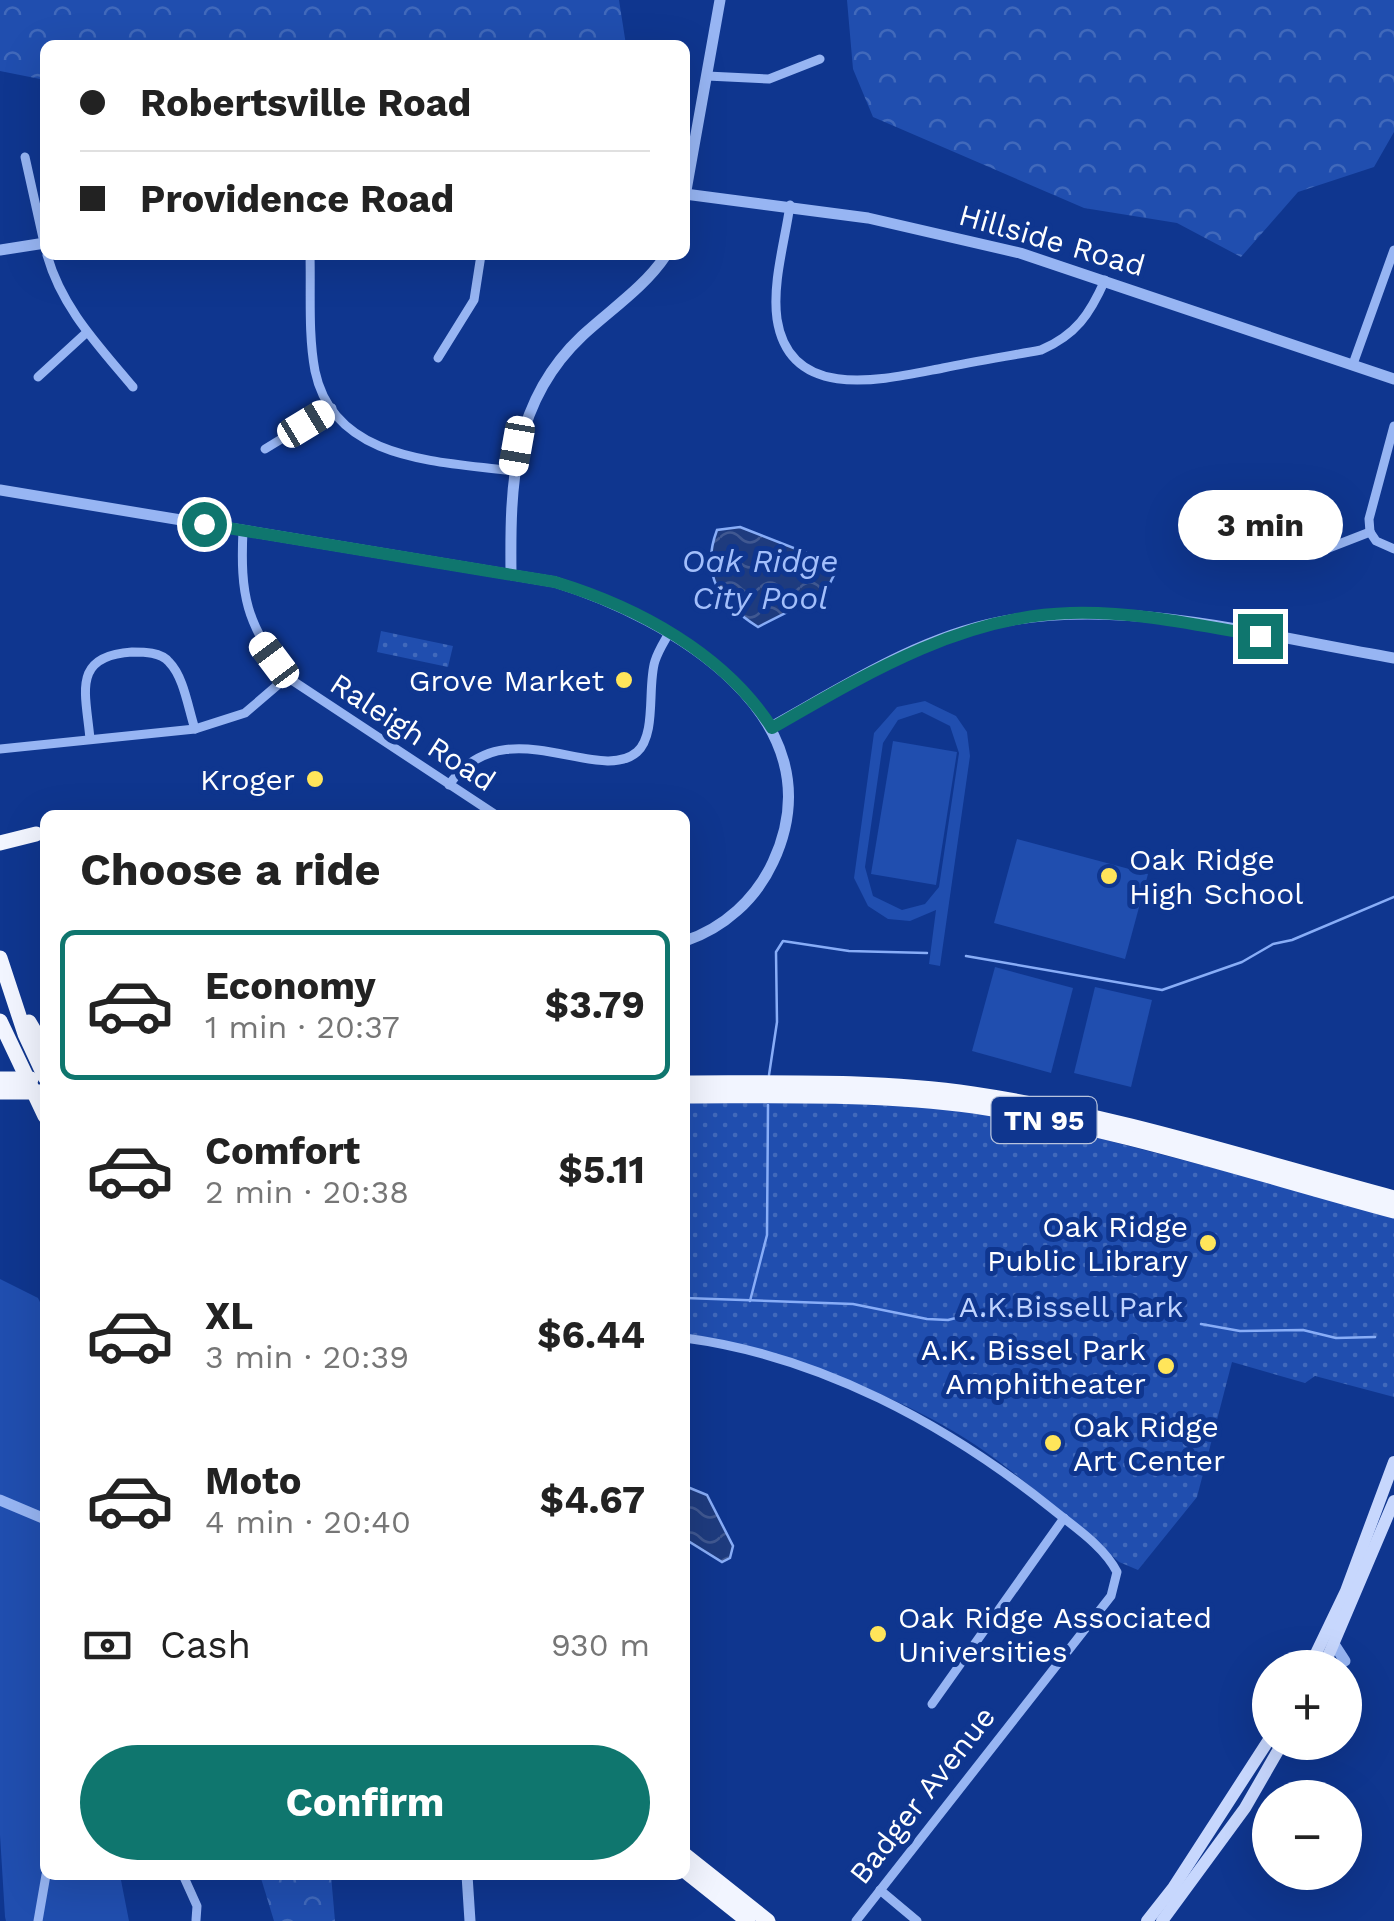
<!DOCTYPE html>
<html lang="en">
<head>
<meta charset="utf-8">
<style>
	:root { --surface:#fff; --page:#f6f6f6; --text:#222; --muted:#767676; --line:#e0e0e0; --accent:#0f766e }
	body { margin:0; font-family:"Work Sans",sans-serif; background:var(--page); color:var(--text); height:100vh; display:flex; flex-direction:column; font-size:38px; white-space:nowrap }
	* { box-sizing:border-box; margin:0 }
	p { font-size:32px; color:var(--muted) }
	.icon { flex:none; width:55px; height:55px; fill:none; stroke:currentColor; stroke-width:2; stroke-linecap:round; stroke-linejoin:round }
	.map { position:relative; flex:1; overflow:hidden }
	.panel { position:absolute; left:40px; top:810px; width:650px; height:1070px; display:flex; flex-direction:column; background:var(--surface); border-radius:15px; box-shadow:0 10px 40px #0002 }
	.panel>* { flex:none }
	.banner { position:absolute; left:40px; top:40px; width:650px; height:220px; border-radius:15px; box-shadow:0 10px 40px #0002; display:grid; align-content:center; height:220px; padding:0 40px; background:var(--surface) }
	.tools { position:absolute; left:1252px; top:1650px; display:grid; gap:20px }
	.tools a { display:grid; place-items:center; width:110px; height:110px; border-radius:50%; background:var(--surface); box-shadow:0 10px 40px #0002; font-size:50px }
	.end { position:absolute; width:45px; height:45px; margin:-22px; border:12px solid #0f766e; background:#fff; box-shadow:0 0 0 5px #fff }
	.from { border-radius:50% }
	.bubble { position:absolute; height:70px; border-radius:35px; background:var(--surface); box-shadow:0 10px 40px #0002; font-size:32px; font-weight:700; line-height:70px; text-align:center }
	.car { position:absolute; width:30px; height:60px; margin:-30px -15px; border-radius:12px; box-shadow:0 0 8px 2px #0007; background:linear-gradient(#fff 24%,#345 0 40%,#fff 0 76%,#345 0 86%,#fff 0) }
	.banner b { display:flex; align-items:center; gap:35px; height:95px; font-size:38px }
	.banner b+b { border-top:2px solid var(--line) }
	.banner i { width:25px; height:25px; background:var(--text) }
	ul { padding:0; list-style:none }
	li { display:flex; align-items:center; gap:30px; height:150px; margin:0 20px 15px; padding:0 20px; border:5px solid transparent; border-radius:15px }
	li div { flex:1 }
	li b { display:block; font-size:38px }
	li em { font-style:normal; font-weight:700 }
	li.active { border-color:var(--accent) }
	li>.icon { width:90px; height:90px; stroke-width:1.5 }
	h2 { padding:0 40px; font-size:45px; line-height:120px }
	.pay { display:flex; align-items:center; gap:25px; height:110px; padding:0 40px; font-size:38px }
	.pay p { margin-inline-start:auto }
	.button { display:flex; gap:20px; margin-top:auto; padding:20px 40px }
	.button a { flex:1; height:115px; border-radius:60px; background:var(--accent); color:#fff; font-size:40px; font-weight:700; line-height:115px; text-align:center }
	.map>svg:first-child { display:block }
</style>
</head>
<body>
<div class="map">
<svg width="1394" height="1921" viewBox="0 0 1394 1921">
	<defs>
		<pattern id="forest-crowns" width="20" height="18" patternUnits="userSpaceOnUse" patternTransform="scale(2.5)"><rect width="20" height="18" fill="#204eaf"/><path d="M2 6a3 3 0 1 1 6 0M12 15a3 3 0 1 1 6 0" fill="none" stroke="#4169bb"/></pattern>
		<pattern id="park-dots" width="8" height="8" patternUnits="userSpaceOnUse" patternTransform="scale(2.5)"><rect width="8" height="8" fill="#204eaf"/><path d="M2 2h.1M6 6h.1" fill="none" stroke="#4169bb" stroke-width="1.8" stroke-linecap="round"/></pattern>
		<pattern id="water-waves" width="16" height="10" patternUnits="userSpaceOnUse" patternTransform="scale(2.5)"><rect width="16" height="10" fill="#1e3b7e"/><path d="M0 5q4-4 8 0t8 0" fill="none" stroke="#405891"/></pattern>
	</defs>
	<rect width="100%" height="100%" fill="#0f368f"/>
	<g fill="#204eaf" fill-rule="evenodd">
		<path d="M925,701L956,716L967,732L970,756L940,966L929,964L936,910L910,921L888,919L868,906L854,878L874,733L897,707ZM922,712L950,726L959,753L939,887L925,904L902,910L873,896L865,867L883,743L898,720Z"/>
		<path d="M893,741L957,752L936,885L871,874Z"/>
		<path d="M1017,839L1148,874L1125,959L994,923Z"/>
		<path d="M995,967L1073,988L1051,1073L972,1051Z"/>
		<path d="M1095,987L1152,1000L1131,1087L1074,1073Z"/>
		<path d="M0,1279L38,1298L42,1306L45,1744L40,1766L45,1875H120L129,1921H6L5,1917L0,1835Z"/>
	</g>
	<g fill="url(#forest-crowns)">
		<path d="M0,0H619L626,45H45V80L0,71Z"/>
		<path d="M847,0H1394V132L1374,167L1298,192L1241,257L1177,223L1084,208L873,117L853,69Z"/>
		<path d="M260,1875H331L335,1921H274Z"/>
	</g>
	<g fill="url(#park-dots)">
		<path d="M381,631L453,646L448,667L377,652Z"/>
		<path d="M685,1100L892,1101L971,1110L1048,1125L1394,1215V1397L1315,1376L1305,1383L1232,1362L1197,1497L1138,1570L1119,1562C1073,1523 1027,1480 977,1446C905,1397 771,1345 685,1334Z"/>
	</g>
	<g fill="url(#water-waves)" stroke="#88adf7" stroke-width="2.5">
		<path d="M740,527L827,561L834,575L825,593L758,627C720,603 700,575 717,530Z"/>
		<path d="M685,1486L707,1495L733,1546L730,1558L722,1562L685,1539Z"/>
	</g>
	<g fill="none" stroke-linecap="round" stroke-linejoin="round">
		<g stroke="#88adf7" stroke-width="2.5">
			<path d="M966,956L1162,990L1242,962L1273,944L1292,940L1394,897"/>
			<path d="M769,1075L777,1022L776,952L783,941L849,951L927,953"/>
			<path d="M685,1298L853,1304L927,1319L948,1320L979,1312L1019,1320L1058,1316"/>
			<path d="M750,1301L767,1235L768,1105"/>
			<path d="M1201,1324L1240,1331L1303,1330L1336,1338L1375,1337"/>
		</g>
		<g stroke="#97b5f3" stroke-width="9">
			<path d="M707,76L769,79L820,59"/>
			<path d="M25,157L45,247"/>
			<path d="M790,205C785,241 772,283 777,319C790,404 886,379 943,368C976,361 1009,356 1041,350C1076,335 1090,314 1105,280"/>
			<path d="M47,255C62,308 98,345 133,387"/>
			<path d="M310,255C311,293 308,334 315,371C334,462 440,461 512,471"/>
			<path d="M438,358L474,300L481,255"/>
			<path d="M1353,364L1394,250"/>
			<path d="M38,377L86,333"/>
			<path d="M265,449L332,408"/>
			<path d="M243,530C240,595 246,624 287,677L496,815"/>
			<path d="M1370,532L1369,519L1394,426"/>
			<path d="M1370,532L1376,541L1394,549"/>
			<path d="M1321,551L1370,532"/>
			<path d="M90,739C86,693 71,656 132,652C144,652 161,652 169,662C184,677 188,708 195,729"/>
			<path d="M0,749L195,729L245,713L287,677"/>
			<path d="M449,785C504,706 598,786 637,752C657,734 647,686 655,661C658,651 664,642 669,633"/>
			<path d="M685,1338C820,1356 946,1424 1051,1508C1073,1526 1104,1546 1117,1572L1111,1596L856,1921"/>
			<path d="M932,1704L1064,1518"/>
			<path d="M45,1778V1809"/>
			<path d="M183,1875L197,1906L196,1920"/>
			<path d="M880,1890L917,1921"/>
			<path d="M38,1921L46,1875"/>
		</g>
		<g stroke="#97b5f3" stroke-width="11">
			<path d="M685,194L868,218L1020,253L1394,379"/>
			<path d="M685,196L720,0"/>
			<path d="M0,250L45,243"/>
			<path d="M0,490L555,582C670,618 841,716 773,862C756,899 724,928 685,941"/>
			<path d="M511,574C510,484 512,402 582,336C610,310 645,287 666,255"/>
			<path d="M771,727C843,687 918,638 1000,622C1126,597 1268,637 1394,658"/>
			<path d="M0,1500L45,1519"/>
			<path d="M1334,1644L1345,1661"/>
			<path d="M467,1875L470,1921"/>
		</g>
		<g stroke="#c7d7fd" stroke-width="12">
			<path d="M1309,1668L1346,1591L1394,1462"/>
			<path d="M1323,1668L1394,1501"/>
			<path d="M1147,1921L1173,1888L1270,1738"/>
			<path d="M1162,1921L1245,1808L1283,1742"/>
		</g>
		<g stroke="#f2f5ff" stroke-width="15">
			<path d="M0,843L36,834"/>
			<path d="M0,958L25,1034L45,1077"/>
			<path d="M0,1021L45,1116"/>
			<path d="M29,1022L45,1049"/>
			<path d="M0,1079H31"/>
			<path d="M685,1083C781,1083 878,1080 973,1094C1115,1115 1255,1161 1394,1198"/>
			<path d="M0,1092H45"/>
			<path d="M685,1096C781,1096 878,1093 974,1106C1115,1127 1256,1174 1394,1211"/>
			<path d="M685,1855L768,1921"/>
			<path d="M685,1871L748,1921"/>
		</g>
	</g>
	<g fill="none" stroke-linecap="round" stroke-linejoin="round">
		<path stroke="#0f766e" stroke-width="12" d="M204,524L555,582C637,607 724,653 772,728C864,675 961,616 1070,613C1134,611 1198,625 1260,636"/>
	</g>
	<g fill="#ffe55a" stroke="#0f368f" stroke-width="4">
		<circle cx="624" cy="680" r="10"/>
		<circle cx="315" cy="779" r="10"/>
		<circle cx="1109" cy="876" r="10"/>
		<circle cx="1208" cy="1243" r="10"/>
		<circle cx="1166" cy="1366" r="10"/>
		<circle cx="1053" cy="1443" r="10"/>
		<circle cx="878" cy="1634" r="10"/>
	</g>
	<g text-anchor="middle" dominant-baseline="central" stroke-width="10" stroke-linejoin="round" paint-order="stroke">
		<rect fill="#0f368f" stroke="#b7c3dd" stroke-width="2.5" x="991.5" y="1097" width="105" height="46" rx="8"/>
		<g font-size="28" font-weight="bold" fill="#fff">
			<text x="1044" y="1120">TN 95</text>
		</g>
		<g font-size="30" fill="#fff" stroke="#0f368f">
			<text transform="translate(1052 240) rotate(16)">Hillside Road</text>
			<text transform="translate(413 732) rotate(33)">Raleigh Road</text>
			<text transform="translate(922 1795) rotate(-52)">Badger Avenue</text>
		</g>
		<g font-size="30" fill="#fff" stroke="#0f368f" text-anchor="end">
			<text x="604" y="680">Grove Market</text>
			<text x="295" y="779">Kroger</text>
			<text x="1129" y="859" text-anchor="start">Oak Ridge<tspan x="1129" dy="34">High School</tspan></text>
			<text x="1188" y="1226">Oak Ridge<tspan x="1188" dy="34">Public Library</tspan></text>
			<text x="1146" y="1349">A.K. Bissel Park<tspan x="1146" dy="34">Amphitheater</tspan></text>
			<text x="1073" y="1426" text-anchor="start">Oak Ridge<tspan x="1073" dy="34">Art Center</tspan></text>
			<text x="898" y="1617" text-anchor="start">Oak Ridge Associated<tspan x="898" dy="34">Universities</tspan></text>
		</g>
		<g font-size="30" fill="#bfd3fe" stroke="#0f368f">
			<text x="1071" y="1306">A.K.Bissell Park</text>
		</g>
		<g font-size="32" font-style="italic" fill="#a3bffb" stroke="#0f368f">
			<text x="760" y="561">Oak Ridge<tspan x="760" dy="37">City Pool</tspan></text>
		</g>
	</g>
</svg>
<div class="tools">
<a>+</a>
<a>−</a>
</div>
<i class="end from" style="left:204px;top:524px"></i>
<i class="end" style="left:1260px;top:636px"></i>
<div class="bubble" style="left:1178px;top:490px;width:165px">3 min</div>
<i class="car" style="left:306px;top:424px;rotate:59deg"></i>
<i class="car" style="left:517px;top:446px;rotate:190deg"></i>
<i class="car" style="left:274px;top:660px;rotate:323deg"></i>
<div class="banner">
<b><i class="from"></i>Robertsville Road</b>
<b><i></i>Providence Road</b>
</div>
<section class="panel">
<h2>Choose a ride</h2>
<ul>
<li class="active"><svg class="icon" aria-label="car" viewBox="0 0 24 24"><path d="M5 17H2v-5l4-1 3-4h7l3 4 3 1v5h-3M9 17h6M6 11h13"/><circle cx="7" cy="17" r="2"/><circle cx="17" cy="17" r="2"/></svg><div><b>Economy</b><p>1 min · 20:37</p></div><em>$3.79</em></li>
<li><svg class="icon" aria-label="car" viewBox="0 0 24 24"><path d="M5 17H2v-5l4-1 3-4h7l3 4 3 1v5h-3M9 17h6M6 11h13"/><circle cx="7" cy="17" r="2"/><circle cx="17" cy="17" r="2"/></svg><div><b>Comfort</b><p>2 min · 20:38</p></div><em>$5.11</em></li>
<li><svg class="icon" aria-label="car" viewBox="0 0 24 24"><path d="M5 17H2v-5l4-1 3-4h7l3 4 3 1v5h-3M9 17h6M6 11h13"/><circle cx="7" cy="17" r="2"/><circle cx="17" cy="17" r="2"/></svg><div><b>XL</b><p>3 min · 20:39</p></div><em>$6.44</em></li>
<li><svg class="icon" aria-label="car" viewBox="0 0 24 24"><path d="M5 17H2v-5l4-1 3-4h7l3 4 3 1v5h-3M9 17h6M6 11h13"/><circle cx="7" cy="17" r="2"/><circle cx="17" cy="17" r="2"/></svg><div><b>Moto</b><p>4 min · 20:40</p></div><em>$4.67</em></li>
</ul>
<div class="pay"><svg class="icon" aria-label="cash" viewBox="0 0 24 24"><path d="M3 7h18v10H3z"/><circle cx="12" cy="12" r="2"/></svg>Cash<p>930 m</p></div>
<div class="button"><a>Confirm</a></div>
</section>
</div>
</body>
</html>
